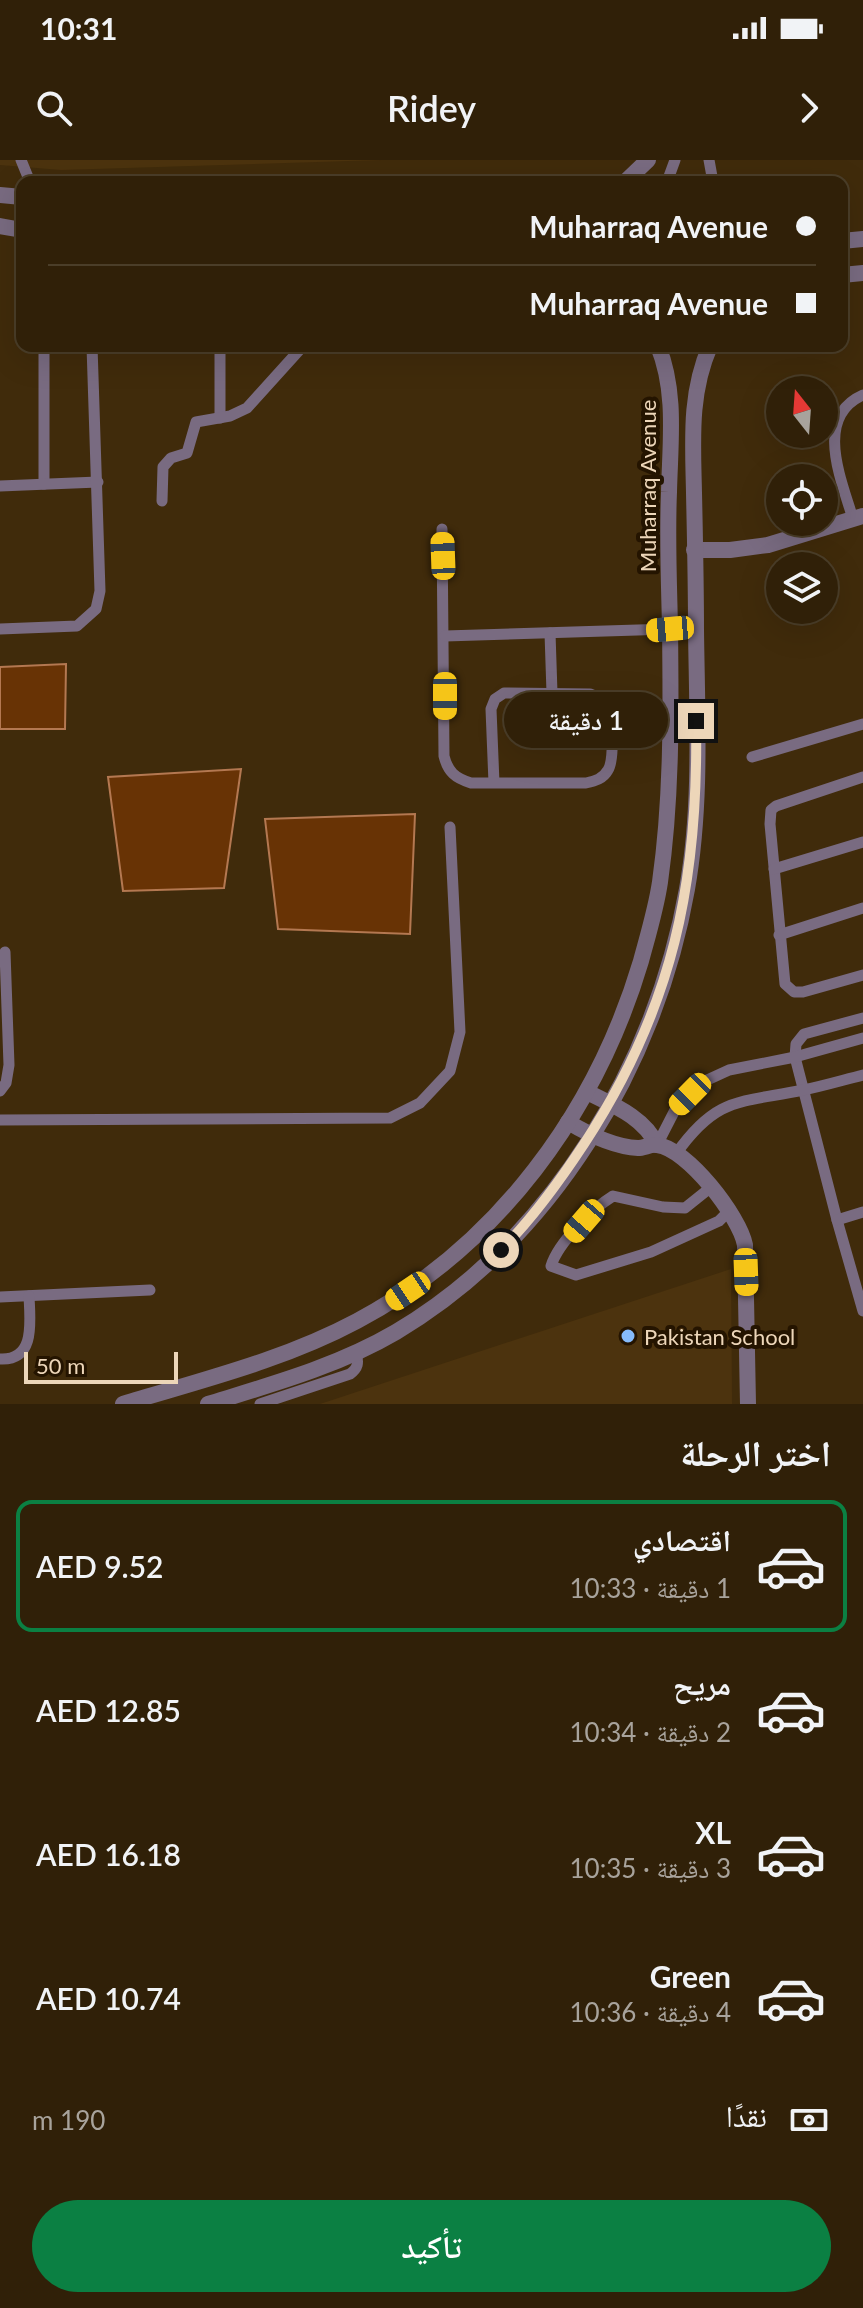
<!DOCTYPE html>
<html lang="ar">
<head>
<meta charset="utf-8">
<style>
	:root { --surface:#302008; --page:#3c2d16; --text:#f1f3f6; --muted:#a8a39c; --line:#4b3e29; --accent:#0b8043 }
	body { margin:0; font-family:Lato,"Noto Naskh Arabic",sans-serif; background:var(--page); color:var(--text); direction:rtl; height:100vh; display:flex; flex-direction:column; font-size:30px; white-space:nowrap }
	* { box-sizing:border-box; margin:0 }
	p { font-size:26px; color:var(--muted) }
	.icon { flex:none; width:44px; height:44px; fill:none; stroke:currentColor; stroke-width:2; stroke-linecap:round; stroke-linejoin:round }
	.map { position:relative; height:1244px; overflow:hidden; direction:ltr }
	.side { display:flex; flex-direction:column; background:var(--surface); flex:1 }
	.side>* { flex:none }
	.guide { position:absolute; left:16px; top:16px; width:832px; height:176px; border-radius:16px; box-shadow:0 8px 32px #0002,0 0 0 2px var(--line); direction:rtl; display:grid; align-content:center; height:176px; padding:0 32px; background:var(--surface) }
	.needle { width:52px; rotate:343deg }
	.tools { position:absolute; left:766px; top:216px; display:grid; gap:16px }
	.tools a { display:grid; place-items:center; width:72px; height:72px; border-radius:50%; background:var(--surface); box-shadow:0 8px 32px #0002,0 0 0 2px var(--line); font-size:40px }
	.scale { position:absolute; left:24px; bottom:20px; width:154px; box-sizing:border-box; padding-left:8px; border:4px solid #edd6b9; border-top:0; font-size:22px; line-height:28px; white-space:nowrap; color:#edd6b9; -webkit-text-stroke:6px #241400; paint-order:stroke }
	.end { position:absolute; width:36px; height:36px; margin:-18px; border:10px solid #edd6b9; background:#111; box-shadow:0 0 0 4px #111 }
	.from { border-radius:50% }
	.bubble { position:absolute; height:56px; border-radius:28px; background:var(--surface); box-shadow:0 8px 32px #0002,0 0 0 2px var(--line); font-size:26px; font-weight:600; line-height:56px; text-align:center; direction:rtl }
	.car { position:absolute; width:24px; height:48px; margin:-24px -12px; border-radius:10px; box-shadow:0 0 6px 2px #0007; background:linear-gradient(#f5c518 24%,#345 0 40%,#f5c518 0 76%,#345 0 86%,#f5c518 0) }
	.guide b { display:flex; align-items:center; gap:28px; height:76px; font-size:30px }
	.guide b+b { border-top:2px solid var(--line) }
	.guide i { width:20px; height:20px; background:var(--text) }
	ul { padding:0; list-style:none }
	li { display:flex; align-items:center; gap:24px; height:132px; margin:0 16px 12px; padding:0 16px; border:4px solid transparent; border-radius:16px }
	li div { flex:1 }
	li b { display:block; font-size:30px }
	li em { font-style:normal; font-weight:600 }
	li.selected { border-color:var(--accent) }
	li>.icon { width:72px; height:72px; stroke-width:1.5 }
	h2 { padding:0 32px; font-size:36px; line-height:96px }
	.pay { display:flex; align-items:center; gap:20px; height:88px; padding:0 32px; font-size:30px }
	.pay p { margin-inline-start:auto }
	.cta { display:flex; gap:16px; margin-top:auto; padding:16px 32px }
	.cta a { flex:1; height:92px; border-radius:48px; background:var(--accent); color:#fff; font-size:32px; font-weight:600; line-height:92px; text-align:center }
	.status { display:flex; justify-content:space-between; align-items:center; height:56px; padding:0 40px; background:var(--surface); direction:ltr }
	.status svg { height:22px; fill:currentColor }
	header { display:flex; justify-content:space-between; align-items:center; height:104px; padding:0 32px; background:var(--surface); font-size:36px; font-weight:600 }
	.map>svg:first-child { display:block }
</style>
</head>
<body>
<div class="status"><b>10:31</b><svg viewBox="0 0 49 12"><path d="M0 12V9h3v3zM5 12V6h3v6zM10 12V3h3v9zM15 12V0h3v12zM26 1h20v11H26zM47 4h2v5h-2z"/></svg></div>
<header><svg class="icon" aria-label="forward" viewBox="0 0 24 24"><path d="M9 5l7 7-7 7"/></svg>Ridey<svg class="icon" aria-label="search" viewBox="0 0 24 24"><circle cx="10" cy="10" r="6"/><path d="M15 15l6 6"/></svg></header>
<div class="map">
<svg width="863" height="1244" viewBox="0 0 863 1244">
	<rect width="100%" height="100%" fill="#402b0b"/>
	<g fill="#4c330e">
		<path d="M0,0H381L61,10L0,5Z"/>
		<path d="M731,1109L732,1244H320Z"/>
	</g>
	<g fill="#683305" stroke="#b47851" stroke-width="2">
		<path d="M66,504L65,569H0V507Z"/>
		<path d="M241,609L224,728L123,731L108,617Z"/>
		<path d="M415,654L410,774L278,769L265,659Z"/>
	</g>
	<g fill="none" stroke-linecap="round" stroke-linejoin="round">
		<g stroke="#796b81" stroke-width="11">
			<path d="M21,0L30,22"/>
			<path d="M709,0L713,22"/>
			<path d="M667,22L675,0"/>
			<path d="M220,186V258"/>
			<path d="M44,324V186"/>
			<path d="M0,326L98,322"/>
			<path d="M162,341L163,307L171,298L187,293L196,262L230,256L247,248L303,186"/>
			<path d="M853,359C842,321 813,257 863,235"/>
			<path d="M442,369L444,596C448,612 455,618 471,623H586C595,621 603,619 608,610C614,601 613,562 609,551C606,542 598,537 590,534L504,533L495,539L491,549L494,623"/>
			<path d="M0,469L77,466L96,449L100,431L92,186"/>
			<path d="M550,473L552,533"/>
			<path d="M445,476L670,469"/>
			<path d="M752,597L863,564"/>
			<path d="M863,617L776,646L771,650L770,664L785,824L794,832H803L863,815"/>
			<path d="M774,709L863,682"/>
			<path d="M779,775L863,748"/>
			<path d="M863,858L804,874L796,884L795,897L837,1060L863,1151"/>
			<path d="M0,931L6,923L9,905L5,792"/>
			<path d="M0,960L390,958L420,943L450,911L460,872L450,667"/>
			<path d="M657,985L676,948L705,921L729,910L795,897L863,878"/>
			<path d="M676,994C717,936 740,943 803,930C823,926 843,920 863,915"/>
			<path d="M710,1028L685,1048L663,1047L613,1036C592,1049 558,1083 551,1106L576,1115L651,1092L719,1061L729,1051"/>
			<path d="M837,1060L863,1052"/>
			<path d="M0,1137L150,1130"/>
			<path d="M0,1199C36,1201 30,1161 29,1136"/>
			<path d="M260,1244L350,1214C358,1208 359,1203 356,1193"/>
		</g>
		<g stroke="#796b81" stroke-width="16">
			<path d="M694,390H730L768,385L863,356"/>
			<path d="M587,932C613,945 644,957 657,985"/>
			<path d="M568,962C588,974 613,987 638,988C644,988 651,984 657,985C687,988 740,1057 745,1085L748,1244"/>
		</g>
		<g stroke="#796b81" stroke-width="16">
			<path d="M625,22L648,0"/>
			<path d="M0,35L22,37"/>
			<path d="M0,66L22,70"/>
			<path d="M842,81L863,79"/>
			<path d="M842,115L863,113"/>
			<path d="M123,1244C202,1220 284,1200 357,1161C498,1086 596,952 641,801C648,775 656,749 660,722C672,637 671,552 670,467C669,422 667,377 669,332C670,284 677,232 658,186"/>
			<path d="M208,1244C273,1224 338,1206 396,1172C552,1079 656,905 687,729C702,644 697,555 696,469C696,424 695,378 694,333C693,281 689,234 710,186"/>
		</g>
	</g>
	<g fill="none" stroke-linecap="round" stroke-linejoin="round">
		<path stroke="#edd6b9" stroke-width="10" d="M501,1090C533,1058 559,1022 584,984C673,848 699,722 696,561"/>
	</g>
	<circle fill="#86bbfb" stroke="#241400" stroke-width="3" cx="628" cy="1176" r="8"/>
	<g text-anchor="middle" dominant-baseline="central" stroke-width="8" stroke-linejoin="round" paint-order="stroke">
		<g font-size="22" fill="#edd6b9" stroke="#241400">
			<text transform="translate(647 326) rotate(-90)">Muharraq Avenue</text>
		</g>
		<g font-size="22" fill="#edd6b9" stroke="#241400" text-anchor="start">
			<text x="644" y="1176">Pakistan School</text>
		</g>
	</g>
</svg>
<div class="tools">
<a><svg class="needle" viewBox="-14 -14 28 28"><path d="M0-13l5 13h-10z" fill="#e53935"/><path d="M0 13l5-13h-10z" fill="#a8a39c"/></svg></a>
<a><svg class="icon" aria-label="locate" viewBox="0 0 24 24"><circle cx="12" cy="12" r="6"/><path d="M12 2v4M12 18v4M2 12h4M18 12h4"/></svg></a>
<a><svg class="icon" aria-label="layers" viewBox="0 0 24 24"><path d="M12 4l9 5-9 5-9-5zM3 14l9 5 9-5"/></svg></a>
</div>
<div class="scale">50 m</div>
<i class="end from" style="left:501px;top:1090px"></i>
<i class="end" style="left:696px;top:561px"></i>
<div class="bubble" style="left:504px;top:532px;width:164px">1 دقيقة</div>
<i class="car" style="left:443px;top:396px;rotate:358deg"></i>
<i class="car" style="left:670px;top:469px;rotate:265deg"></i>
<i class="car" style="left:445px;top:536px;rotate:180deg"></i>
<i class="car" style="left:690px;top:934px;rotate:225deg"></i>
<i class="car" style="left:584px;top:1061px;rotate:221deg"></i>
<i class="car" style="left:746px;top:1112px;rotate:178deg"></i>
<i class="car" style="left:408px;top:1131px;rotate:236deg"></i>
<div class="guide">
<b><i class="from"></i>Muharraq Avenue</b>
<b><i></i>Muharraq Avenue</b>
</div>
</div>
<section class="side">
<h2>اختر الرحلة</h2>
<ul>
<li class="selected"><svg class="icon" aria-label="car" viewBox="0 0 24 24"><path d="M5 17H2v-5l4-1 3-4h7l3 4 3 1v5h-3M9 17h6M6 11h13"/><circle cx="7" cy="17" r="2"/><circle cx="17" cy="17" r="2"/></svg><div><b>اقتصادي</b><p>1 دقيقة · 10:33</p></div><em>AED 9.52</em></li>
<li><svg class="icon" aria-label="car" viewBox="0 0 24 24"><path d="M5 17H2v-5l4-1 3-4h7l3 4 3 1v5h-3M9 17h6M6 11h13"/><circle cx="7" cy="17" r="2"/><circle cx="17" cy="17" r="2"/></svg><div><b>مريح</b><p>2 دقيقة · 10:34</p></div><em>AED 12.85</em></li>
<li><svg class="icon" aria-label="car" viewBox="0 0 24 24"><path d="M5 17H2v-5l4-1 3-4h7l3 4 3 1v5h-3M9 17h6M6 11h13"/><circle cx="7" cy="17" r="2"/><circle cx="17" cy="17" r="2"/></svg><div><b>XL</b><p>3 دقيقة · 10:35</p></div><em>AED 16.18</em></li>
<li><svg class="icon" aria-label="car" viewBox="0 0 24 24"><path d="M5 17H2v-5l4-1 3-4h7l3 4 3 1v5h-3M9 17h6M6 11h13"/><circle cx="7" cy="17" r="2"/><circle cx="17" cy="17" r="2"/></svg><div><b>Green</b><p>4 دقيقة · 10:36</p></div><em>AED 10.74</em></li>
</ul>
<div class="pay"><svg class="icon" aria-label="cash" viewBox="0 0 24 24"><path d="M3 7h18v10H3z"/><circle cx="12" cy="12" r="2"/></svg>نقدًا<p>190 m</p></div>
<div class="cta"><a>تأكيد</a></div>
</section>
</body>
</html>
